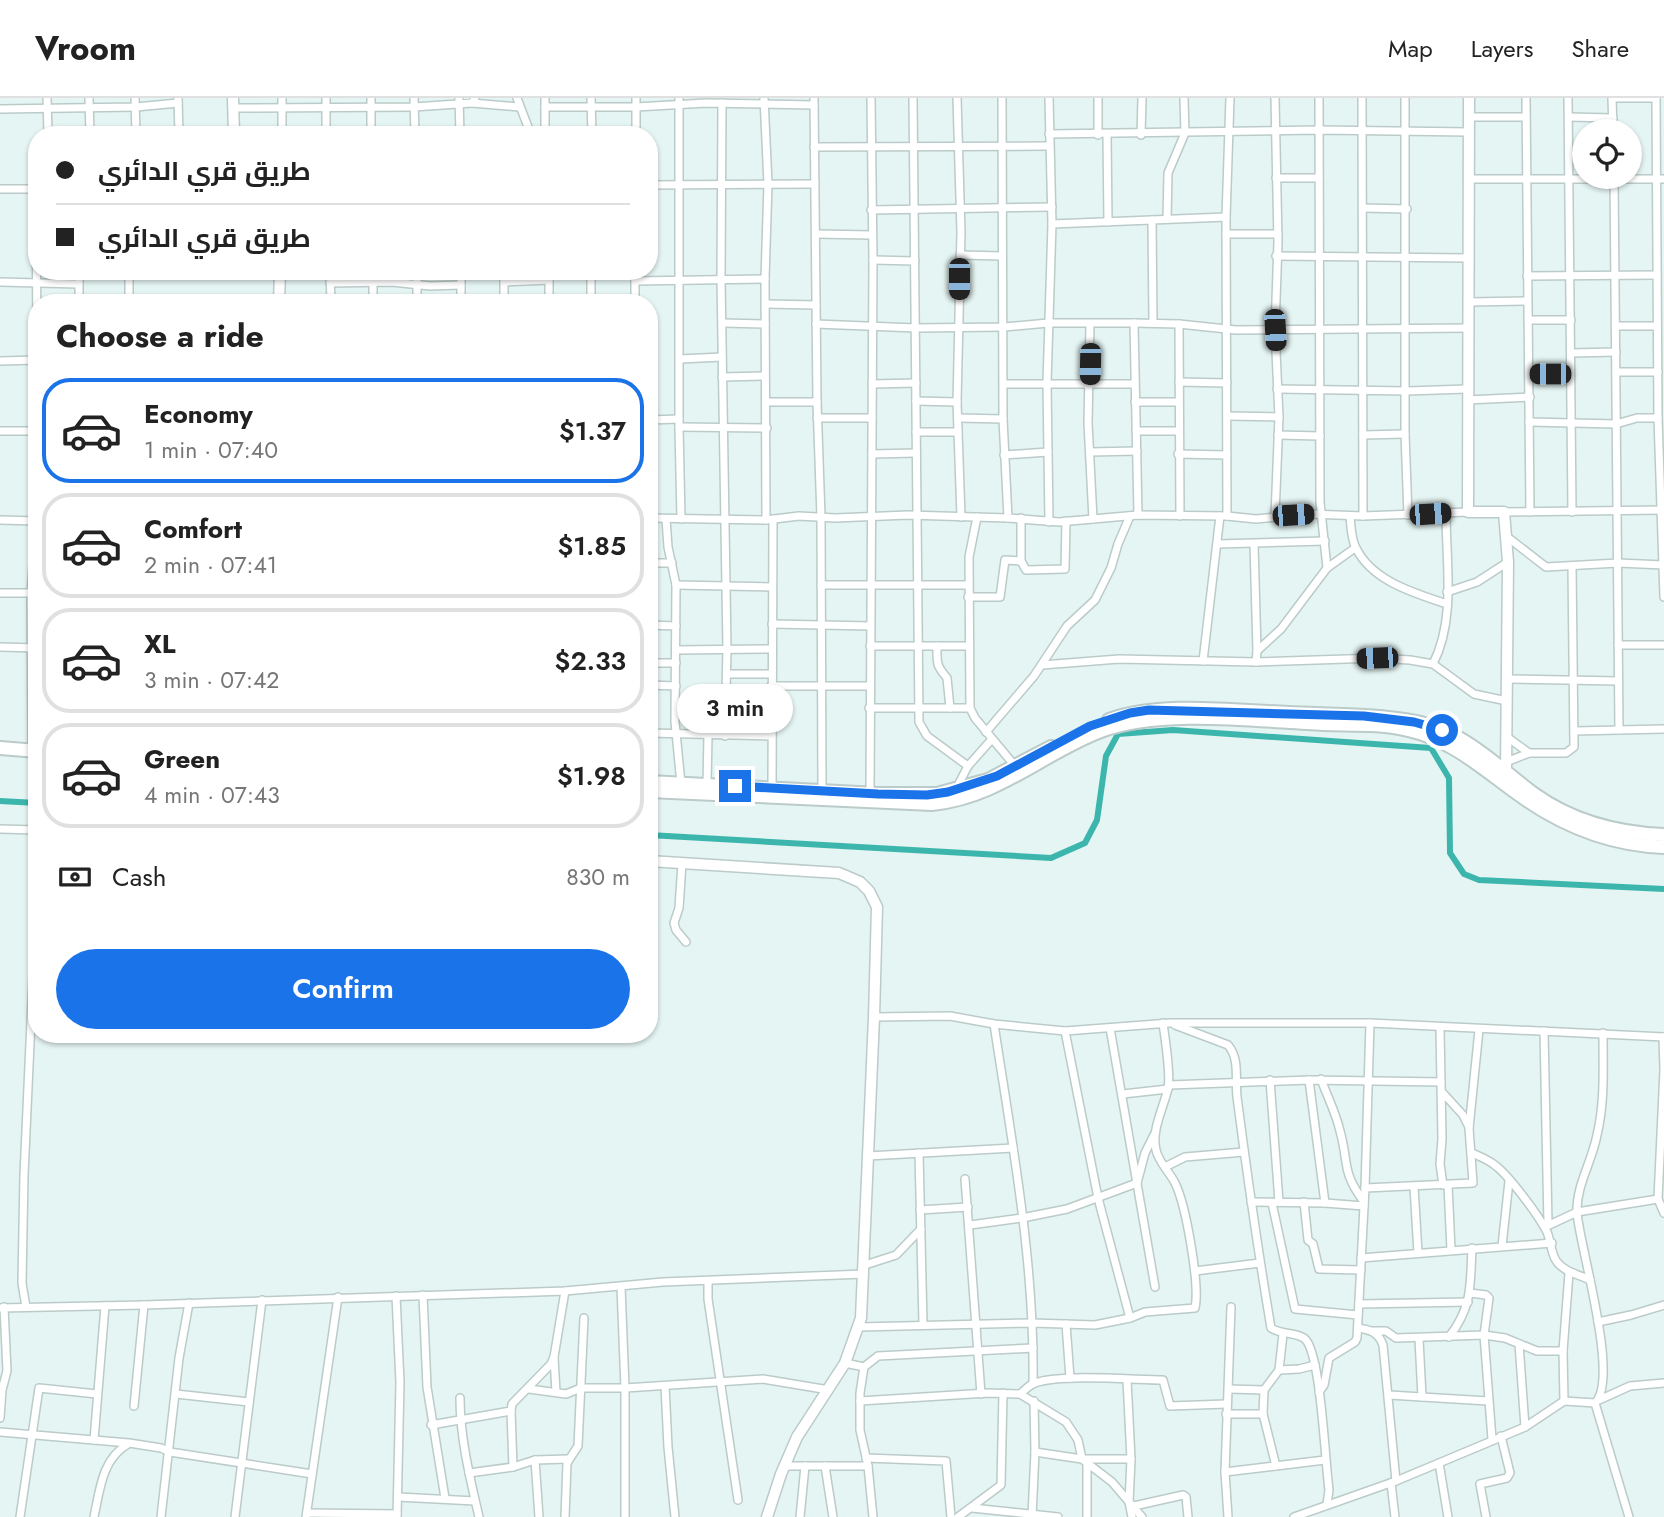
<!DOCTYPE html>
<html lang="en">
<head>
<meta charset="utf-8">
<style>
	:root { --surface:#fff; --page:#f6f6f6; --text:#222; --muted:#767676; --line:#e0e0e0; --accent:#1a73e8 }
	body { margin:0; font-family:Jost,Cairo,sans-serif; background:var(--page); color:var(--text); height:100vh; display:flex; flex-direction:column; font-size:26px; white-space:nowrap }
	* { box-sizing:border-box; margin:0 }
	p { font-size:23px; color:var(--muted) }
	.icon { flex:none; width:38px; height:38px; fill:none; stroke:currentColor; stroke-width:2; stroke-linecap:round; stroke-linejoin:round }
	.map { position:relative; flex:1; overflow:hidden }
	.details { position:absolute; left:28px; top:196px; width:630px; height:749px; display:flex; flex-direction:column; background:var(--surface); border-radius:28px; box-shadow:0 2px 5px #0004 }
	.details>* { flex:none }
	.hud { position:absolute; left:28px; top:28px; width:630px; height:154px; border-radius:28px; box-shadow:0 2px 5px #0004; display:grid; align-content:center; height:154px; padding:0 28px; background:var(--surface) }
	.tools { position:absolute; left:1572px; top:21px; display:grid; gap:14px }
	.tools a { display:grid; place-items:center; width:70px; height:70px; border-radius:50%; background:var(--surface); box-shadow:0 2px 5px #0004; font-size:35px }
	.end { position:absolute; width:32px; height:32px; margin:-16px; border:9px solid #1a73e8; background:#fff; box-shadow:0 0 0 4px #fff }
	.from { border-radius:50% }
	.bubble { position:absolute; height:49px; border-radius:24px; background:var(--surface); box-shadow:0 2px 5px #0004; font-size:23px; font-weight:600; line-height:49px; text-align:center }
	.car { position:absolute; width:21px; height:42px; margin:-21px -10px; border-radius:9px; box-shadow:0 0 5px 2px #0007; background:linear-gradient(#222 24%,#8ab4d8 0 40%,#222 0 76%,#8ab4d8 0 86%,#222 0) }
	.hud b { display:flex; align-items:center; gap:24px; height:66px; font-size:26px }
	.hud b+b { border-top:2px solid var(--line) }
	.hud i { width:18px; height:18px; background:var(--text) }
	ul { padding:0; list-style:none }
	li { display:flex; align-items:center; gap:21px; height:105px; margin:0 14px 10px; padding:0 14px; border:4px solid var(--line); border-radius:28px }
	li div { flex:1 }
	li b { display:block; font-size:26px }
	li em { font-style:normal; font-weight:600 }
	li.on { border-color:var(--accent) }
	li>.icon { width:63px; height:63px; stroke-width:1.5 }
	h2 { padding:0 28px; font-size:32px; line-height:84px }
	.pay { display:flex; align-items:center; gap:18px; height:77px; padding:0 28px; font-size:26px }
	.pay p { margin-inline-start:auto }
	.action { display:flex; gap:14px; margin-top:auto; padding:14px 28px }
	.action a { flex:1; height:80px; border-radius:42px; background:var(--accent); color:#fff; font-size:28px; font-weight:600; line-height:80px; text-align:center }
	header { display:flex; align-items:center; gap:42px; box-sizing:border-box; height:98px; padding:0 35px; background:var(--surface); border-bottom:2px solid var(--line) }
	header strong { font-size:33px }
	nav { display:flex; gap:38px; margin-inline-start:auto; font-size:24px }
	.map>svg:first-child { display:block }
</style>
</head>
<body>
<header>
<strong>Vroom</strong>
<nav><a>Map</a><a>Layers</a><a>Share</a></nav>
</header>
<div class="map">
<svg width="1664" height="1419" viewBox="0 0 1664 1419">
	<rect width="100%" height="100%" fill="#e5f5f3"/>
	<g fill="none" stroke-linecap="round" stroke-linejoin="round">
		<g stroke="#3cb6ad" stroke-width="6">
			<path d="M0,703L37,705"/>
			<path d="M649,737L1051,760L1085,745L1097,722L1106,658L1118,636L1173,632L1431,650L1449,680L1450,755L1464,776L1479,782L1664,791"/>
		</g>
		<g stroke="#bbcbc9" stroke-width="10">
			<g id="street">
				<path d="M47,0L48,37"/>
				<path d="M89,0L90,37"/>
				<path d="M135,0L136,37"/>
				<path d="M178,0L179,37"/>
				<path d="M282,0V37"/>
				<path d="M326,0V37"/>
				<path d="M371,0V37"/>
				<path d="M414,0L415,37"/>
				<path d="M459,0L460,37"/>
				<path d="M517,0L531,37"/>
				<path d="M591,0L592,37"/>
				<path d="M679,0V329L681,421"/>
				<path d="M764,0L768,86L765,181L766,422"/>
				<path d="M814,0L817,304L821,419L822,693"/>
				<path d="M913,0L919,624L927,638L968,668"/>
				<path d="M957,0L961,134L957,304L961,419"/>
				<path d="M1002,0L1003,321L1008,420"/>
				<path d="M1275,0L1278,144L1275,232L1279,319L1275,418"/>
				<path d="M1319,0L1320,404L1327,470"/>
				<path d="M1362,0L1363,418"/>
				<path d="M1405,0V336L1408,417"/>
				<path d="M1526,0L1530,414"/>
				<path d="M1568,0L1572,414"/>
				<path d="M1656,0L1658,320L1664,499"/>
				<path d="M472,5L519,9"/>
				<path d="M722,5L721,181L727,551L725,638"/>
				<path d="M545,9H636L706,5L814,7"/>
				<path d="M234,10L414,9L472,5L475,0"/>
				<path d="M0,11L136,9L178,5"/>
				<path d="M1469,19H1526"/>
				<path d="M1569,19L1613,20"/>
				<path d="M1613,33L1612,0H1656"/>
				<path d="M1049,36L1319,32L1469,34"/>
				<path d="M545,37V0"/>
				<path d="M636,37V0"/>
				<path d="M1098,37V0"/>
				<path d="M1107,37L1108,124"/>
				<path d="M1141,37L1142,0"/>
				<path d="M814,49L1049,48"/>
				<path d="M1614,79L1619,632L1664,631"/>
				<path d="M1276,80H1319"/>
				<path d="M1470,81H1664"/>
				<path d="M649,87L815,86"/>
				<path d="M0,91H37"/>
				<path d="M36,91L37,250"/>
				<path d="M1363,110L1407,111"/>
				<path d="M871,112L1052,109"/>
				<path d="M1167,121L1168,75L1185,35L1184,0"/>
				<path d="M1152,122L1153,225"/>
				<path d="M1052,126L1226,119"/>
				<path d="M816,136L872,137"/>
				<path d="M1226,136H1278"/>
				<path d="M960,157L1002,158"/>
				<path d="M1276,158L1469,160"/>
				<path d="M873,162L915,163"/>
				<path d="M330,173L331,205"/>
				<path d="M373,173V205"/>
				<path d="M417,173V205"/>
				<path d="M461,173V205"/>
				<path d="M549,173V205"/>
				<path d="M635,173V205"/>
				<path d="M1527,178L1657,177"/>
				<path d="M635,183L765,181"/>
				<path d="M0,184L79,186"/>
				<path d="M504,184L549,182"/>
				<path d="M330,185L392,184L430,188L461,187"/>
				<path d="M1469,204L1527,203"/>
				<path d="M79,205V173"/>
				<path d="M129,205V173"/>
				<path d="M504,205V173"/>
				<path d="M591,205V173"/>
				<path d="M765,206L816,207"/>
				<path d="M1528,222H1571"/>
				<path d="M723,225L765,226"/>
				<path d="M1134,225L1138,417"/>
				<path d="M816,226L916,230L1004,229L1048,225H1134L1179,226L1236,232L1469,230"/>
				<path d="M1090,226L1088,325L1093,421"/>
				<path d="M1179,226L1180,418"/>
				<path d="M1616,228H1657"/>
				<path d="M1571,255L1616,254"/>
				<path d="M680,261L722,259"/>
				<path d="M0,263L37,262"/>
				<path d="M1616,274H1658"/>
				<path d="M1529,276L1570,277"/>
				<path d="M722,279L765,278"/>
				<path d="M1179,284L1227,285"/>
				<path d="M872,286L916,285"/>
				<path d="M1004,286H1134"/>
				<path d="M1277,291L1407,293L1467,291"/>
				<path d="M1467,302L1530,299"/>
				<path d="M916,303L957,304"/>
				<path d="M766,304H817"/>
				<path d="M1135,304H1179"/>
				<path d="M1228,318L1279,319"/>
				<path d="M817,320H872"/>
				<path d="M958,320L1003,321"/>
				<path d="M649,322L679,321"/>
				<path d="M1529,324L1616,326L1637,320H1658"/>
				<path d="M679,329L767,330"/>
				<path d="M0,333H37"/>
				<path d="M1136,333H1179"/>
				<path d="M916,334H958"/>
				<path d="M1278,337L1320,338"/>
				<path d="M1363,337L1405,336"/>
				<path d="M1090,354L1137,353"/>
				<path d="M872,356L916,355"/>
				<path d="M1178,356L1227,357"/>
				<path d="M1004,357L1048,354"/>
				<path d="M1504,414L1664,412"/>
				<path d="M1227,418L1226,119L1230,0"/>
				<path d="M1350,418C1351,428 1351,441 1356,450C1372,483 1414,495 1447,506"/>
				<path d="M977,419L969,459L970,610L975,620L1015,668"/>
				<path d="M649,420L766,422L799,418L835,420L908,417L1008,420L1059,424L1138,417L1227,418L1256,421L1310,416L1363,418L1468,414"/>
				<path d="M1021,420V463L1026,472L1065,471L1066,423"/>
				<path d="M666,421L668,449L676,487L675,624L681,686"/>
				<path d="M0,422L37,423"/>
				<path d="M1049,424L1047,285L1052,126L1049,0"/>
				<path d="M1506,438L1546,469L1618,465L1664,467"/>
				<path d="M1217,446L1325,443"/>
				<path d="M1254,446L1257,553"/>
				<path d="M649,465H672"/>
				<path d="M676,487L772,489"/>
				<path d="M821,487H968"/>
				<path d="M1447,494L1477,484L1508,464"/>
				<path d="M0,495H37"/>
				<path d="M968,499H1000L1005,462L1021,463"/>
				<path d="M772,526L870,528"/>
				<path d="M649,527L676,528"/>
				<path d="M1618,547H1664"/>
				<path d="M870,548H968"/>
				<path d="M937,548C937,566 936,567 947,580L950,610"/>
				<path d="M0,549L37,550"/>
				<path d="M676,552L772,551"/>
				<path d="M1203,563L1220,418"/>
				<path d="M1256,564L1257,553L1281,531L1327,470L1355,450"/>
				<path d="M649,565H676"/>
				<path d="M1433,566C1456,521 1446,464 1446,415"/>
				<path d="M1042,567L1119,561L1256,564L1377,560L1410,562L1433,566L1474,596L1507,603"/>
				<path d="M727,576H772"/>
				<path d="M1507,581L1618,583"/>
				<path d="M649,587L676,588"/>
				<path d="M771,588H869"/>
				<path d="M726,608L771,609"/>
				<path d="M869,610H970"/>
				<path d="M1575,633L1619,632"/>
				<path d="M986,634L1034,578L1067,528L1095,502L1111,470L1118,446L1130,418"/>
				<path d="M649,635L771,638"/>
				<path d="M1507,639L1529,655"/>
				<path d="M32,652L31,495L36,423L37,350"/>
				<path d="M1506,664L1529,655H1566L1574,649L1572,468"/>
				<path d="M707,687L708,637"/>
				<path d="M772,690L773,421"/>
				<path d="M956,691L968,668L992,641"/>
				<path d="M870,695L873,162L871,0"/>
				<path d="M0,731L37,732"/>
				<path d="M682,765L679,810L674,825L676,832L686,844"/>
				<path d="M874,919L950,918L994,926L1065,933L1170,925H1370L1664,939"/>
				<path d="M994,926C1012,1045 1035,1165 1033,1286"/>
				<path d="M1175,927L1228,947C1240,961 1235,981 1237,999C1247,1076 1258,1153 1271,1230C1281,1237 1299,1234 1306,1242C1321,1260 1325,1363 1329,1392L1327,1406"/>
				<path d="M1110,930L1155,1189"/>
				<path d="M1440,930L1442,1041L1440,1066L1443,1087"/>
				<path d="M1065,933L1098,1100L1130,1220"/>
				<path d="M1544,933L1548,1127"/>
				<path d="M1603,935C1603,969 1605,1004 1597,1037C1592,1064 1576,1087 1577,1115C1580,1150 1620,1281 1595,1305L1629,1419"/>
				<path d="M1663,939L1664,972L1658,1101L1664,1115"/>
				<path d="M1321,981C1327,998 1336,1015 1340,1033C1349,1065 1341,1073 1364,1104"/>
				<path d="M1270,982L1279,1104"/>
				<path d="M1309,982L1325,1105"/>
				<path d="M1169,987L1309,982L1441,984"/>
				<path d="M1442,994L1463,1017L1469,1029"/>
				<path d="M1123,996L1168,991"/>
				<path d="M919,1055L923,1226"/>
				<path d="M1472,1055C1481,1059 1489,1062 1496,1068C1510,1079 1539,1118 1547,1134C1551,1143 1551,1157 1557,1164C1566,1175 1578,1176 1590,1182"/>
				<path d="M868,1058L1013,1050"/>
				<path d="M1165,1069L1185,1059L1244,1054"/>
				<path d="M965,1081L981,1296"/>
				<path d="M1448,1087L1451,1152"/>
				<path d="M1414,1089L1418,1155"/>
				<path d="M1365,1090L1473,1085L1469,1030L1479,932"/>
				<path d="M1251,1104L1325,1105L1364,1108"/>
				<path d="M1304,1104L1308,1142L1313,1146L1319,1171L1361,1172"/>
				<path d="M1272,1105L1295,1211L1358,1217"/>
				<path d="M920,1112L968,1109"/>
				<path d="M970,1127L1022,1120L1067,1111L1137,1085L1145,1055L1155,1035"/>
				<path d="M1545,1129L1577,1114L1658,1101"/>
				<path d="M1502,1148L1509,1083"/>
				<path d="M1361,1160L1552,1145"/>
				<path d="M865,1167L896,1157L921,1131"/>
				<path d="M1195,1173L1260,1165"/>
				<path d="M708,1183V1201L738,1402"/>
				<path d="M621,1189L625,1290V1419"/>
				<path d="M1470,1195L1486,1197L1489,1200L1484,1237L1492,1341"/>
				<path d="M423,1197L427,1289L445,1400"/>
				<path d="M396,1198L400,1284L397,1419"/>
				<path d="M1359,1206L1468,1204"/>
				<path d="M26,1209L22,1185L24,1077L37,791"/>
				<path d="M0,1210L144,1207L565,1193L663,1184L864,1176"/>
				<path d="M1598,1224L1631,1217L1664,1207"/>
				<path d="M1066,1226L1070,1280"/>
				<path d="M859,1229L1032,1225L1095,1227L1130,1220L1145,1214L1195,1210C1200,1187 1186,1107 1175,1085C1169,1073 1159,1065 1156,1052C1151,1032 1164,1009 1168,990C1171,976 1165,941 1163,925"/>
				<path d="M1358,1230C1371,1232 1378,1234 1383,1247L1396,1383"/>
				<path d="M1372,1233H1386L1396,1240L1484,1237L1505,1240L1537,1253H1563"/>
				<path d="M1449,1239C1473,1208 1470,1187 1472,1150"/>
				<path d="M1419,1241L1422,1299"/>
				<path d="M1519,1246L1525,1329"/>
				<path d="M554,1260L556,1294"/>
				<path d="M845,1265L864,1269L860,1295V1332L868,1368L873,1419"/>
				<path d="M864,1269L878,1258L1033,1250"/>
				<path d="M1279,1272L1299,1271L1315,1267"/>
				<path d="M1127,1282L1131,1361L1129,1404L1132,1419"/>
				<path d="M665,1288L668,1349L675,1419"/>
				<path d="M529,1291L566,1296L581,1290H625L763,1281L829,1292"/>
				<path d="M1229,1291L1264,1292"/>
				<path d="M1319,1294L1324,1287L1329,1260L1355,1244L1357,1240L1365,1090L1370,925"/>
				<path d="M176,1296L249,1304"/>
				<path d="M1020,1296C1024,1293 1028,1288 1033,1286C1052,1275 1136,1282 1163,1282L1170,1308L1226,1306"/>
				<path d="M1389,1297L1488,1303"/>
				<path d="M460,1300C460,1340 470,1380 479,1419"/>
				<path d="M1599,1302L1630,1288L1664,1285"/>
				<path d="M860,1303L987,1295L1020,1296L1066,1324L1078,1342L1082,1361L1112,1384L1142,1419"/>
				<path d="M1034,1303L1035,1354L1082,1361H1131"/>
				<path d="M1564,1303L1563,1253L1569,1175"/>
				<path d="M134,1308L144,1207"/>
				<path d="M1226,1316H1263"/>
				<path d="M0,1320L2,1292L7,1273L4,1209"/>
				<path d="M431,1327L511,1313"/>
				<path d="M0,1334L129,1345L161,1350L170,1354L312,1376"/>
				<path d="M94,1342L105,1208"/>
				<path d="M866,1360L946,1363L951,1419"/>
				<path d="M535,1362L539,1419"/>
				<path d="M1087,1365V1419"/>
				<path d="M1439,1365L1448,1419"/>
				<path d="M784,1368H868"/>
				<path d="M825,1368L833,1419"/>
				<path d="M1276,1368L1263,1316L1264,1292L1279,1272L1283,1236"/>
				<path d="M513,1369L511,1313L512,1306L551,1266L554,1259L565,1193"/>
				<path d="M1225,1374L1325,1362"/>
				<path d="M469,1375L513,1369L535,1362L568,1361"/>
				<path d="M1391,1385L1395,1419"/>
				<path d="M398,1399L475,1403"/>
				<path d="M1134,1408L1183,1397L1186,1399L1188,1419"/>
				<path d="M972,1410L1058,1419"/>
				<path d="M307,1415L397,1416"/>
				<path d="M1032,1418L1035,1354"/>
				<path d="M20,1419L39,1290L97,1296"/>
				<path d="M94,1419C100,1391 102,1361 128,1346"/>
				<path d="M161,1419L179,1260L189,1205"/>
				<path d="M235,1419L262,1202"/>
				<path d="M306,1419L338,1199"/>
				<path d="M565,1419L567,1365L578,1348L584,1220"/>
				<path d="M800,1419L805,1368"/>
				<path d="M958,1419L1001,1387L1003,1295"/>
				<path d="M1228,1419L1225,1374L1231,1209"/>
				<path d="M1294,1419L1396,1383L1525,1329L1564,1303L1595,1305"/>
				<path d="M1486,1419L1480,1386L1507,1380L1510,1375L1501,1338"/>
			</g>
		</g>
		<g stroke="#bbcbc9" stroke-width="13">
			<g id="secondary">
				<path d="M233,0L234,37"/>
				<path d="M1469,0L1468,414H1504L1508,464L1506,673"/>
				<path d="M279,205L280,173"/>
				<path d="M649,763L839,775L860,784L869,793L877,809L874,919L861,1220L845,1265L797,1339L781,1376L767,1419"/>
			</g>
		</g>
		<g stroke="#bbcbc9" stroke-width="16">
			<g id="highway">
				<path d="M1109,622C1160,603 1234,613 1289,615C1331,617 1375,616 1417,624C1431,627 1444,632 1457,639C1485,654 1508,677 1534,696C1573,724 1616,735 1664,737"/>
				<path d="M0,650L37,653"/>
				<path d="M649,684L878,696H937L988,682L1051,649"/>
				<path d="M649,693L932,706C999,699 1041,656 1101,633C1161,610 1258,623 1323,626C1350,627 1381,625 1408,632C1453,642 1484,672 1521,698C1563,728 1612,747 1664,749"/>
			</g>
		</g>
		<use href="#street" stroke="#fff" stroke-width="7"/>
		<use href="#secondary" stroke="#fff" stroke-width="10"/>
		<use href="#highway" stroke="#fff" stroke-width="12"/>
	</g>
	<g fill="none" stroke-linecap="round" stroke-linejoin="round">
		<path stroke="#1a73e8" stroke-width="9" d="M735,688L878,696L927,697L948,694L997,678L1090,628L1130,615L1149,612L1364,618L1414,624L1442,632"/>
	</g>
</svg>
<div class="tools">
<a><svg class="icon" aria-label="locate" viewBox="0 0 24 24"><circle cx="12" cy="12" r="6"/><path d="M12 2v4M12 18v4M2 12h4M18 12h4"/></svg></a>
</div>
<i class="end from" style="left:1442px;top:632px"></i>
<i class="end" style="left:735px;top:688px"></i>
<div class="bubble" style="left:677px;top:586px;width:116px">3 min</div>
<i class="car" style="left:959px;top:181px;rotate:180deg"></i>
<i class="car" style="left:1275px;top:232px;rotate:177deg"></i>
<i class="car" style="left:1090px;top:266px;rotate:181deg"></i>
<i class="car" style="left:1550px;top:276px;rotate:270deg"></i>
<i class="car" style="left:1430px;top:416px;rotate:86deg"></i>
<i class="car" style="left:1293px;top:417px;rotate:86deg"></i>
<i class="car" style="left:1377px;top:560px;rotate:268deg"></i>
<div class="hud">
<b><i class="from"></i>طريق قري الدائري</b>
<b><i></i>طريق قري الدائري</b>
</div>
<section class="details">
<h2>Choose a ride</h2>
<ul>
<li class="on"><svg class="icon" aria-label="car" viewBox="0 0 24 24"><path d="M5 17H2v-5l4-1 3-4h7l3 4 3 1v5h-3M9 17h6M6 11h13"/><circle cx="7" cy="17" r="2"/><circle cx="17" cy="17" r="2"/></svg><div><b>Economy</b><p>1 min · 07:40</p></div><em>$1.37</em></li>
<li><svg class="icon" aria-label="car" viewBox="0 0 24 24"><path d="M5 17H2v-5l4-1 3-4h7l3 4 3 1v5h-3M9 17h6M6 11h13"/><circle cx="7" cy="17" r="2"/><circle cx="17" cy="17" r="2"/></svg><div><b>Comfort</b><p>2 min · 07:41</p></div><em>$1.85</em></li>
<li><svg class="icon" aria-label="car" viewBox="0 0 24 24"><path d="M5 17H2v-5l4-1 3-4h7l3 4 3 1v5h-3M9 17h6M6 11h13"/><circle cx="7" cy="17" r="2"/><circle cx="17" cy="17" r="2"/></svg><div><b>XL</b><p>3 min · 07:42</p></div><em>$2.33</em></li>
<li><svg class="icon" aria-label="car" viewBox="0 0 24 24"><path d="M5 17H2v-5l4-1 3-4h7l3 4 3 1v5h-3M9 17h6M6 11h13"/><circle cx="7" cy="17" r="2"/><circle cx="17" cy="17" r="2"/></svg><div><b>Green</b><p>4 min · 07:43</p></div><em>$1.98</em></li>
</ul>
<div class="pay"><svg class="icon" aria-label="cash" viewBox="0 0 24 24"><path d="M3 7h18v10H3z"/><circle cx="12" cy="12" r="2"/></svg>Cash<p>830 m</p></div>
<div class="action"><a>Confirm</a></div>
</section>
</div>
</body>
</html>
